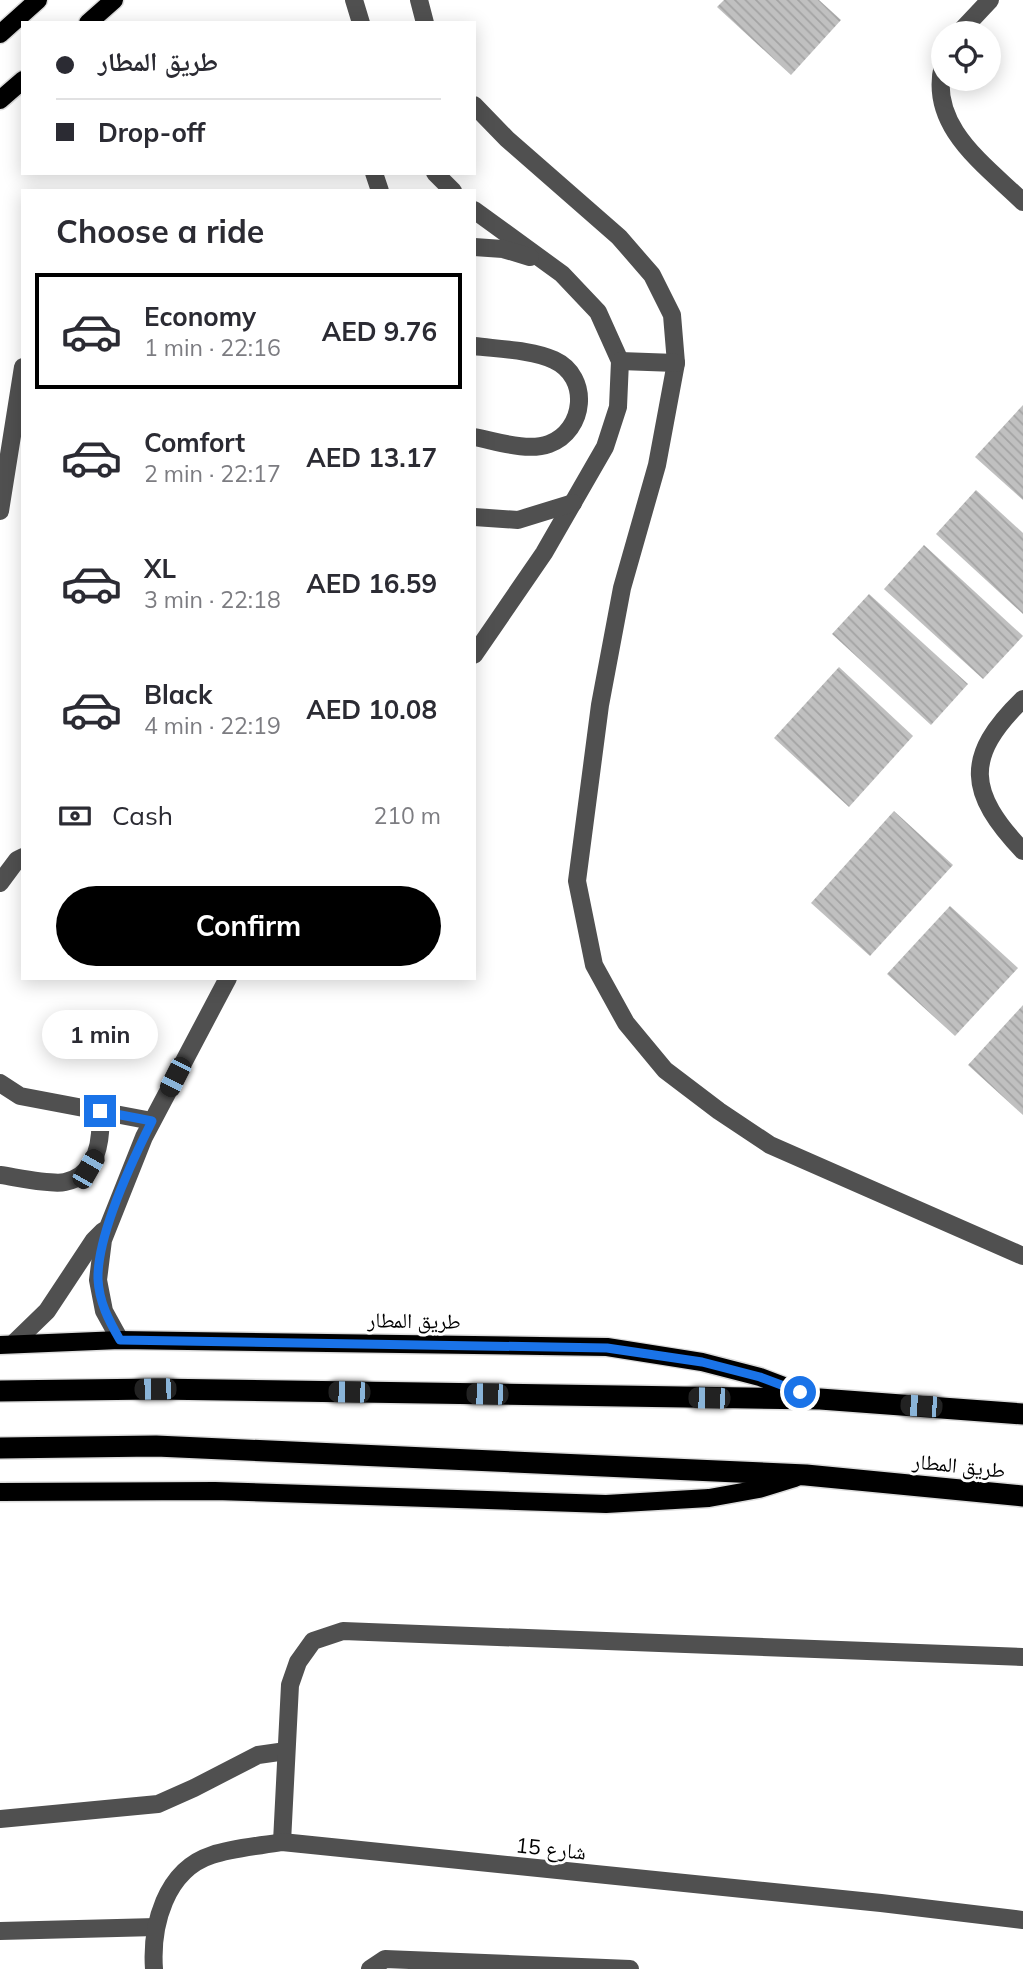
<!DOCTYPE html>
<html lang="en">
<head>
<meta charset="utf-8">
<style>
	:root { --surface:#fff; --page:#f7f7f7; --text:#2b2b33; --muted:#7c7c81; --line:#e1e1e2; --accent:#000 }
	body { margin:0; font-family:Mulish,"Noto Naskh Arabic",sans-serif; background:var(--page); color:var(--text); height:100vh; display:flex; flex-direction:column; font-size:26px; white-space:nowrap }
	* { box-sizing:border-box; margin:0 }
	p { font-size:23px; color:var(--muted) }
	.icon { flex:none; width:38px; height:38px; fill:none; stroke:currentColor; stroke-width:2; stroke-linecap:round; stroke-linejoin:round }
	.map { position:relative; flex:1; overflow:hidden }
	.details { position:absolute; left:21px; top:189px; width:455px; height:791px; display:flex; flex-direction:column; background:var(--surface); border-radius:0px; box-shadow:0 4px 18px #0003 }
	.details>* { flex:none }
	.guide { position:absolute; left:21px; top:21px; width:455px; height:154px; border-radius:0px; box-shadow:0 4px 18px #0003; display:grid; align-content:center; height:154px; padding:0 35px; background:var(--surface) }
	.fabs { position:absolute; left:931px; top:21px; display:grid; gap:14px }
	.fabs a { display:grid; place-items:center; width:70px; height:70px; border-radius:50%; background:var(--surface); box-shadow:0 4px 18px #0003; font-size:35px }
	.end { position:absolute; width:32px; height:32px; margin:-16px; border:9px solid #1a73e8; background:#fff; box-shadow:0 0 0 4px #fff }
	.from { border-radius:50% }
	.bubble { position:absolute; height:49px; border-radius:24px; background:var(--surface); box-shadow:0 4px 18px #0003; font-size:23px; font-weight:700; line-height:49px; text-align:center }
	.car { position:absolute; width:21px; height:42px; margin:-21px -10px; border-radius:9px; box-shadow:0 0 5px 2px #0007; background:linear-gradient(#222 24%,#8ab4d8 0 40%,#222 0 76%,#8ab4d8 0 86%,#222 0) }
	.guide b { display:flex; align-items:center; gap:24px; height:66px; font-size:26px }
	.guide b+b { border-top:2px solid var(--line) }
	.guide i { width:18px; height:18px; background:var(--text) }
	ul { padding:0; list-style:none }
	li { display:flex; align-items:center; gap:21px; height:116px; margin:0 14px 10px; padding:0 21px; border:4px solid transparent; border-radius:0px }
	li div { flex:1 }
	li b { display:block; font-size:26px }
	li em { font-style:normal; font-weight:700 }
	li.selected { border-color:var(--accent) }
	li>.icon { width:63px; height:63px; stroke-width:1.5 }
	h2 { padding:0 35px; font-size:32px; line-height:84px }
	.pay { display:flex; align-items:center; gap:18px; height:77px; padding:0 35px; font-size:26px }
	.pay p { margin-inline-start:auto }
	.cta { display:flex; gap:14px; margin-top:auto; padding:14px 35px }
	.cta a { flex:1; height:80px; border-radius:42px; background:var(--accent); color:#fff; font-size:28px; font-weight:700; line-height:80px; text-align:center }
	.map>svg:first-child { display:block }
</style>
</head>
<body>
<div class="map">
<svg width="1023" height="1969" viewBox="0 0 1023 1969">
	<defs>
		<pattern id="building-back-hatch" width="6" height="6" patternUnits="userSpaceOnUse" patternTransform="scale(1.75)"><rect width="6" height="6" fill="#c0c0c0"/><path d="M-1 5l2 2M0 0l6 6M5-1l2 2" fill="none" stroke="#a3a3a3"/></pattern>
	</defs>
	<rect width="100%" height="100%" fill="#fff"/>
	<g fill="url(#building-back-hatch)">
		<path d="M724,0H819L841,20L791,75L717,7Z"/>
		<path d="M1023,405V500L975,457Z"/>
		<path d="M976,490L1023,533V614L936,534Z"/>
		<path d="M924,545L1023,636L983,679L884,589Z"/>
		<path d="M869,594L968,684L931,725L832,634Z"/>
		<path d="M839,667L913,736L849,807L774,738Z"/>
		<path d="M894,811L953,865L870,956L811,903Z"/>
		<path d="M950,906L1018,968L955,1036L887,974Z"/>
		<path d="M1023,1005V1115L968,1065Z"/>
	</g>
	<g fill="none" stroke-linecap="round" stroke-linejoin="round">
		<g stroke="#dbdbdb" stroke-width="21">
			<g id="major">
				<path d="M88,23L114,0"/>
				<path d="M0,34L38,0"/>
				<path d="M0,100L23,80"/>
				<path d="M0,1345L120,1340L607,1347L702,1362L760,1377L810,1396"/>
				<path d="M0,1492L215,1491L606,1504L709,1498L759,1489L795,1478"/>
			</g>
		</g>
		<g stroke="#dbdbdb" stroke-width="24">
			<g id="highway">
				<path d="M0,1391L155,1389L820,1399L1023,1414"/>
				<path d="M0,1448L156,1446L806,1475L1023,1496"/>
			</g>
		</g>
		<g stroke="#505050" stroke-width="18">
			<path d="M354,0L361,23"/>
			<path d="M419,0L425,23"/>
			<path d="M959,33L990,0"/>
			<path d="M943,65C928,126 984,164 1023,202"/>
			<path d="M474,105L507,139L619,237L652,275L672,315L676,363L657,465L622,588L600,705L577,881L594,965L626,1023L665,1070L719,1111L770,1145L1023,1256"/>
			<path d="M374,173L380,191"/>
			<path d="M435,173L453,191"/>
			<path d="M474,210L562,274L598,312L620,361L618,407L605,447L544,553L474,655"/>
			<path d="M474,247L503,249L530,257"/>
			<path d="M474,346C498,349 533,350 554,360C591,377 585,431 549,444C527,452 496,441 474,437"/>
			<path d="M620,361L676,363"/>
			<path d="M0,511L23,367"/>
			<path d="M474,517L518,520L573,503"/>
			<path d="M1023,699C963,757 968,793 1023,851"/>
			<path d="M0,883L17,860L23,857"/>
			<path d="M0,1083L20,1096L152,1121"/>
			<path d="M0,1175C15,1177 52,1185 65,1182C98,1175 102,1139 100,1111"/>
			<path d="M120,1340L104,1311L98,1280L103,1240L144,1137L228,978"/>
			<path d="M13,1344L47,1311L94,1240L103,1231"/>
			<path d="M0,1819L158,1804L194,1788L258,1755L286,1751"/>
			<path d="M282,1842L290,1685L298,1662L313,1641L343,1631L1023,1657"/>
			<path d="M0,1931L156,1927"/>
			<path d="M154,1969C151,1926 165,1870 212,1855C233,1848 259,1846 282,1842L881,1903L1023,1920"/>
			<path d="M370,1969L385,1959L630,1969"/>
		</g>
		<use href="#major" stroke="#000" stroke-width="18"/>
		<use href="#highway" stroke="#000" stroke-width="21"/>
	</g>
	<g fill="none" stroke-linecap="round" stroke-linejoin="round">
		<path stroke="#1a73e8" stroke-width="9" d="M100,1111L152,1121C132,1161 97,1235 98,1279C99,1302 109,1321 120,1340L607,1348L702,1362L760,1377L800,1392"/>
	</g>
	<g text-anchor="middle" dominant-baseline="central" stroke-width="6" stroke-linejoin="round" paint-order="stroke">
		<g font-size="21" fill="#000" stroke="#fff">
			<text transform="translate(414 1320) rotate(1)">طريق المطار</text>
			<text transform="translate(959 1465) rotate(6)">طريق المطار</text>
			<text transform="translate(551 1848) rotate(6)">شارع 15</text>
		</g>
	</g>
</svg>
<div class="fabs">
<a><svg class="icon" aria-label="locate" viewBox="0 0 24 24"><circle cx="12" cy="12" r="6"/><path d="M12 2v4M12 18v4M2 12h4M18 12h4"/></svg></a>
</div>
<i class="end from" style="left:800px;top:1392px"></i>
<i class="end" style="left:100px;top:1111px"></i>
<div class="bubble" style="left:42px;top:1010px;width:116px">1 min</div>
<i class="car" style="left:175px;top:1077px;rotate:207deg"></i>
<i class="car" style="left:88px;top:1169px;rotate:30deg"></i>
<i class="car" style="left:155px;top:1389px;rotate:269deg"></i>
<i class="car" style="left:349px;top:1392px;rotate:271deg"></i>
<i class="car" style="left:487px;top:1394px;rotate:271deg"></i>
<i class="car" style="left:709px;top:1398px;rotate:271deg"></i>
<i class="car" style="left:921px;top:1406px;rotate:274deg"></i>
<div class="guide">
<b><i class="from"></i>طريق المطار</b>
<b><i></i>Drop-off</b>
</div>
<section class="details">
<h2>Choose a ride</h2>
<ul>
<li class="selected"><svg class="icon" aria-label="car" viewBox="0 0 24 24"><path d="M5 17H2v-5l4-1 3-4h7l3 4 3 1v5h-3M9 17h6M6 11h13"/><circle cx="7" cy="17" r="2"/><circle cx="17" cy="17" r="2"/></svg><div><b>Economy</b><p>1 min · 22:16</p></div><em>AED 9.76</em></li>
<li><svg class="icon" aria-label="car" viewBox="0 0 24 24"><path d="M5 17H2v-5l4-1 3-4h7l3 4 3 1v5h-3M9 17h6M6 11h13"/><circle cx="7" cy="17" r="2"/><circle cx="17" cy="17" r="2"/></svg><div><b>Comfort</b><p>2 min · 22:17</p></div><em>AED 13.17</em></li>
<li><svg class="icon" aria-label="car" viewBox="0 0 24 24"><path d="M5 17H2v-5l4-1 3-4h7l3 4 3 1v5h-3M9 17h6M6 11h13"/><circle cx="7" cy="17" r="2"/><circle cx="17" cy="17" r="2"/></svg><div><b>XL</b><p>3 min · 22:18</p></div><em>AED 16.59</em></li>
<li><svg class="icon" aria-label="car" viewBox="0 0 24 24"><path d="M5 17H2v-5l4-1 3-4h7l3 4 3 1v5h-3M9 17h6M6 11h13"/><circle cx="7" cy="17" r="2"/><circle cx="17" cy="17" r="2"/></svg><div><b>Black</b><p>4 min · 22:19</p></div><em>AED 10.08</em></li>
</ul>
<div class="pay"><svg class="icon" aria-label="cash" viewBox="0 0 24 24"><path d="M3 7h18v10H3z"/><circle cx="12" cy="12" r="2"/></svg>Cash<p>210 m</p></div>
<div class="cta"><a>Confirm</a></div>
</section>
</div>
</body>
</html>
